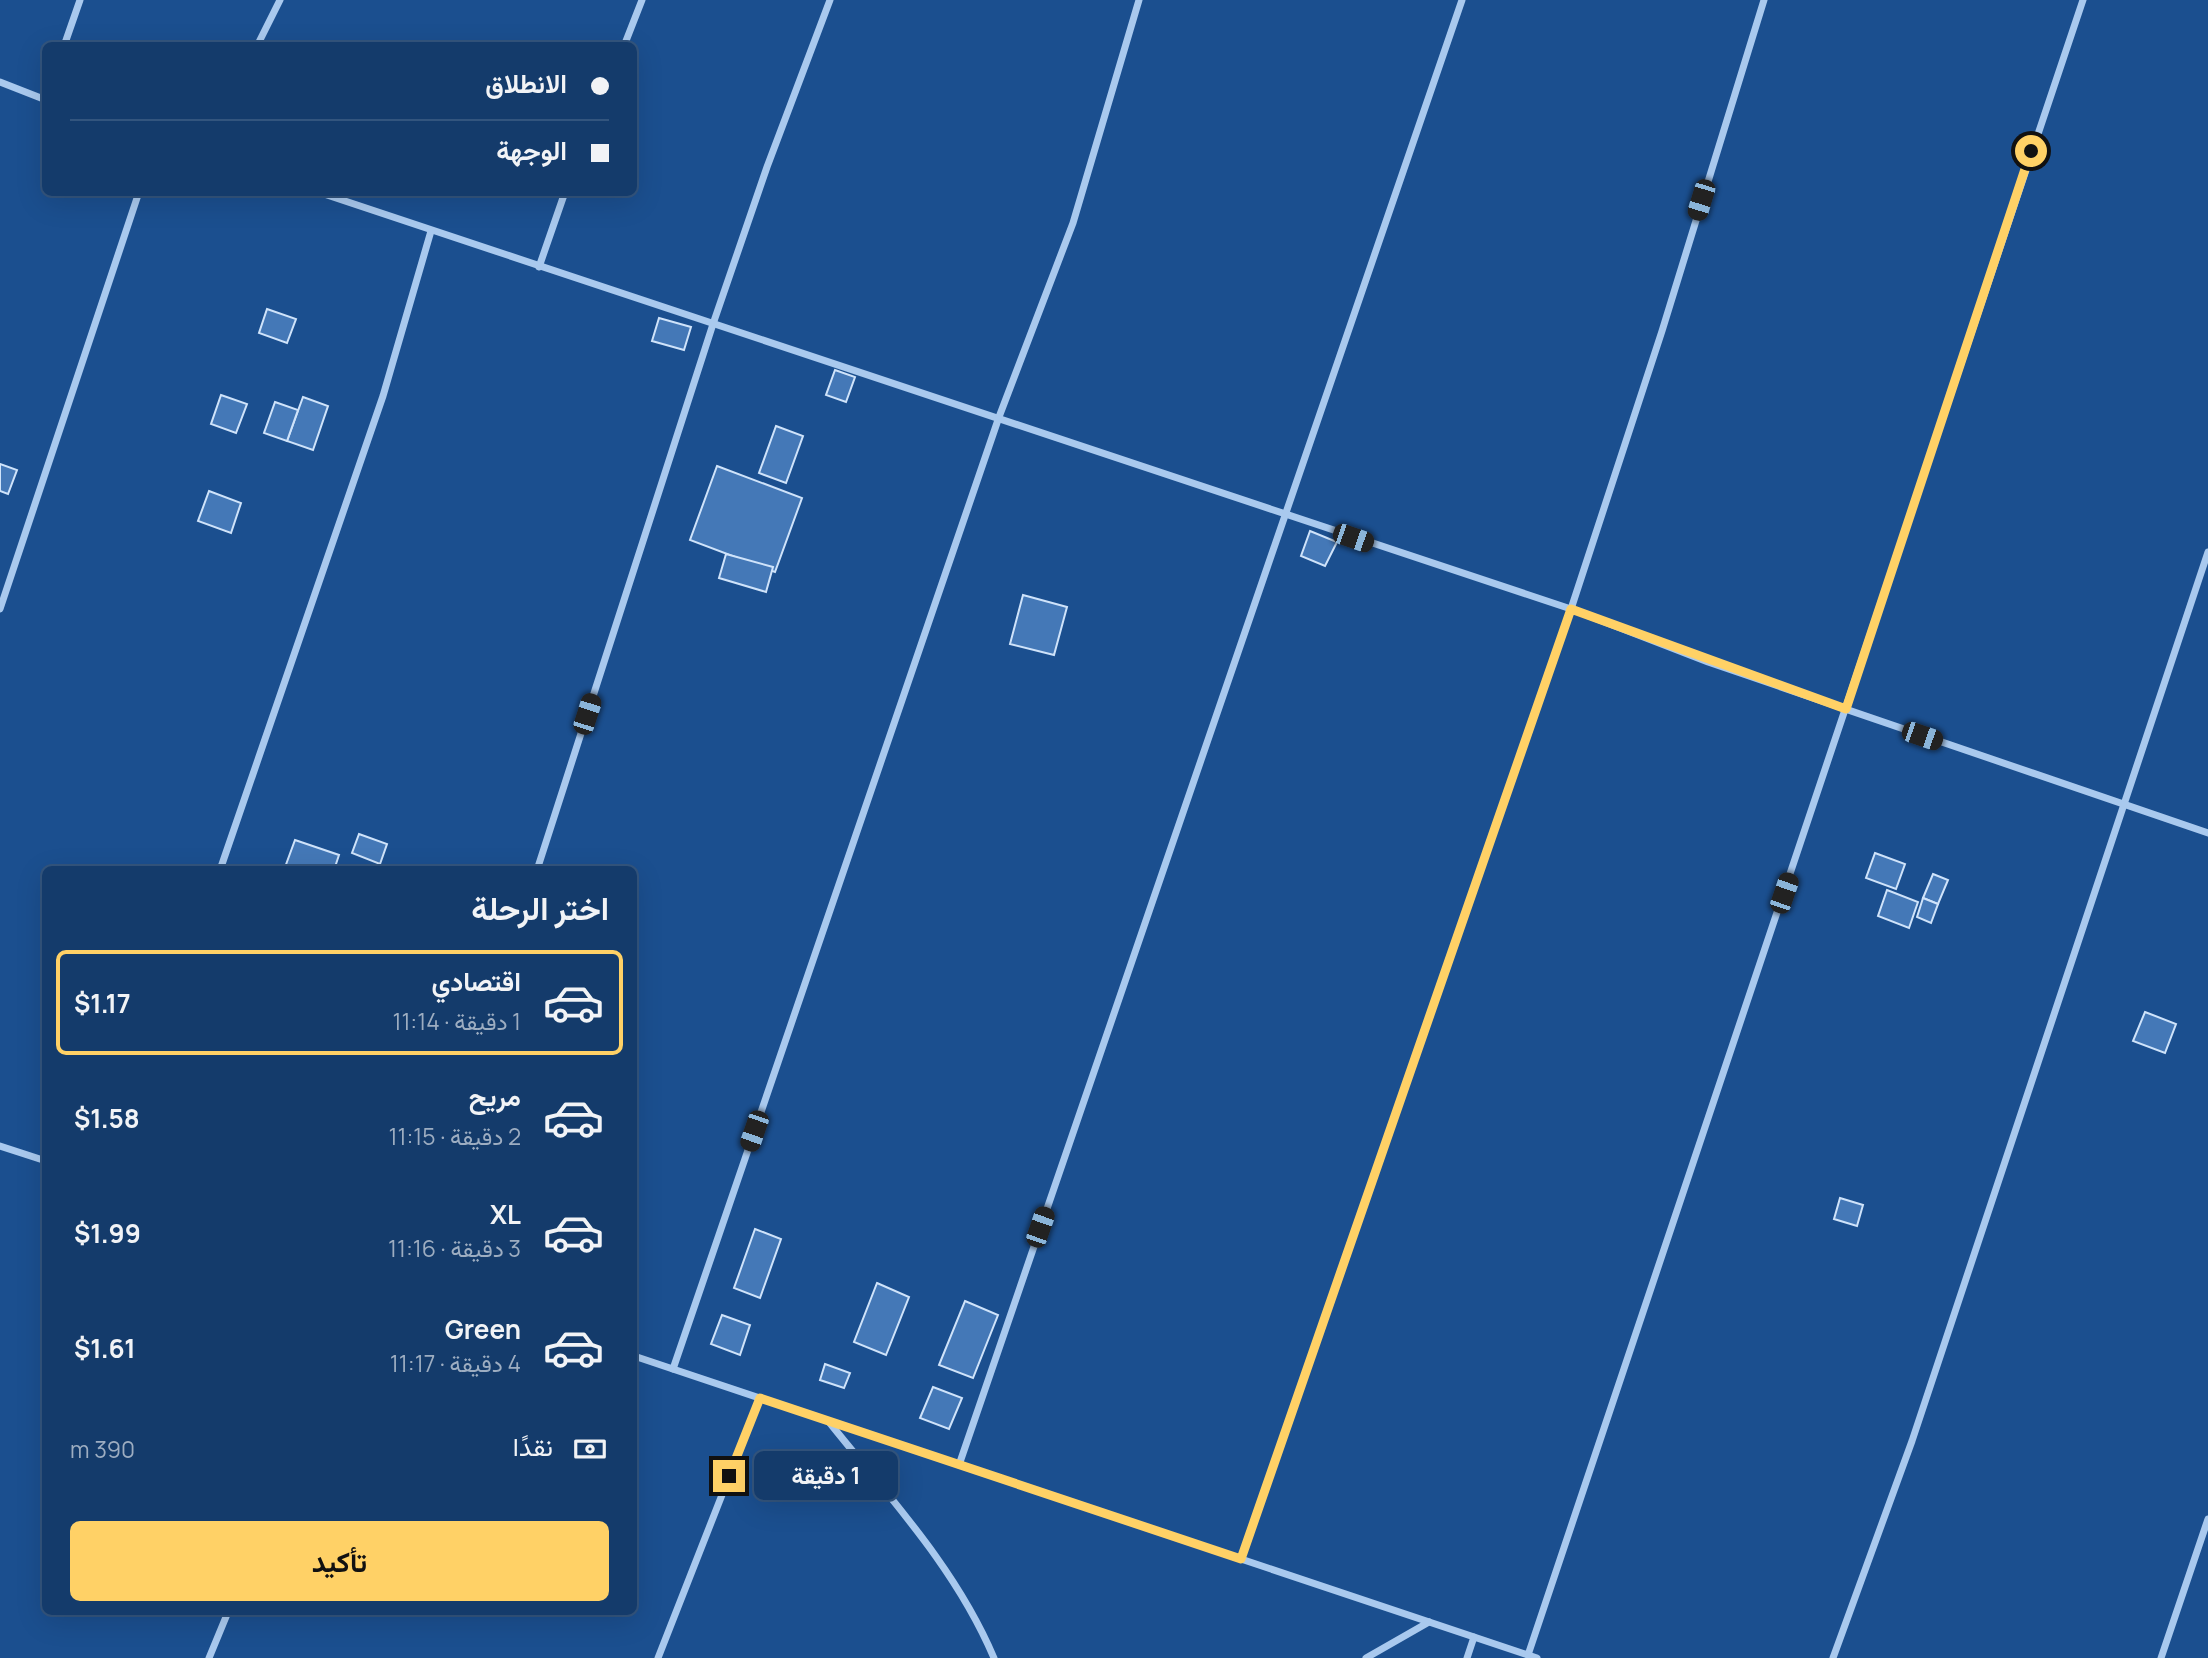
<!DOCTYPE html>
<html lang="ar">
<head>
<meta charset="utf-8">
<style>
	:root { --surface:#143b6b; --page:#214673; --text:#f1f3f6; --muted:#9dadc1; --line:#33557e; --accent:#ffd166 }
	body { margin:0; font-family:Manrope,Vazirmatn,sans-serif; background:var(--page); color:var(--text); direction:rtl; height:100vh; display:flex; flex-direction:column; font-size:26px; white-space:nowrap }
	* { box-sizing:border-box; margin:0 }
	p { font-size:23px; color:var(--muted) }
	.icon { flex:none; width:38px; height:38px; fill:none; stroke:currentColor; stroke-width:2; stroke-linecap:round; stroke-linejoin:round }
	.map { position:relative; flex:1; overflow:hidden; direction:ltr }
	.sheet { position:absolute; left:42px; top:866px; width:595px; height:749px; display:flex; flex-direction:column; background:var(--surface); border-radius:10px; box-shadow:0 7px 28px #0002,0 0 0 2px var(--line); direction:rtl }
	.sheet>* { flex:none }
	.guide { position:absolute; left:42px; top:42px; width:595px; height:154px; border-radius:10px; box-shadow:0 7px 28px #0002,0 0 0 2px var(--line); direction:rtl; display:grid; align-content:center; height:154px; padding:0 28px; background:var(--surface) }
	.end { position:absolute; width:32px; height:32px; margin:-16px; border:9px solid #ffd166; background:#111; box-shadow:0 0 0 4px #111 }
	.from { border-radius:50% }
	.bubble { position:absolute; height:49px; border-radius:10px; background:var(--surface); box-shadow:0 7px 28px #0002,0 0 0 2px var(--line); font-size:23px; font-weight:700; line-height:49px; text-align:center; direction:rtl }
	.car { position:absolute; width:21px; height:42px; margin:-21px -10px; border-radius:9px; box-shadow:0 0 5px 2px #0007; background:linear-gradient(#222 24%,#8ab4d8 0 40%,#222 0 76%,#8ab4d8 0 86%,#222 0) }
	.guide b { display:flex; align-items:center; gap:24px; height:66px; font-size:26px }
	.guide b+b { border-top:2px solid var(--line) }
	.guide i { width:18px; height:18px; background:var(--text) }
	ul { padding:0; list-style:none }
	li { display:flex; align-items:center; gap:21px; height:105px; margin:0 14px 10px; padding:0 14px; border:4px solid transparent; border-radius:10px }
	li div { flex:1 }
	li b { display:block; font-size:26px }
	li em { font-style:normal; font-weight:700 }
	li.active { border-color:var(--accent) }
	li>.icon { width:63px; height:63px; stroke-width:1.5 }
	h2 { padding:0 28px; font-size:32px; line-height:84px }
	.pay { display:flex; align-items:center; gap:18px; height:77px; padding:0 28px; font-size:26px }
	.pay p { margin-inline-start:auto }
	.action { display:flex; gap:14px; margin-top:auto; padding:14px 28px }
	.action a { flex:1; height:80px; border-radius:10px; background:var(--accent); color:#111; font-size:28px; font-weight:700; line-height:80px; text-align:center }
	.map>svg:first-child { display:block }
</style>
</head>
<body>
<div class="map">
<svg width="2208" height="1658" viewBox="0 0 2208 1658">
	<rect width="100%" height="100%" fill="#1b4f8f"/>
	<g fill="#4478b7" stroke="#cfe3fa" stroke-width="2">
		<path d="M267,309L296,319L287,343L259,333Z"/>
		<path d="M659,318L691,327L684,350L652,341Z"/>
		<path d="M835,370L855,377L846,402L826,395Z"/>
		<path d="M221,395L247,404L236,433L211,424Z"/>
		<path d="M303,397L328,406L313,450L287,441Z"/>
		<path d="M275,402L298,410L287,441L264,433Z"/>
		<path d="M776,426L803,436L786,483L759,473Z"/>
		<path d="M0,464L17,470L8,494L0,491Z"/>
		<path d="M717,466L802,498L775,572L690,540Z"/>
		<path d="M209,491L241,503L231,533L198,521Z"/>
		<path d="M1310,531L1337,542L1325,566L1301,556Z"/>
		<path d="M726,554L773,567L766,592L719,578Z"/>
		<path d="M1023,595L1067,607L1054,655L1010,644Z"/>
		<path d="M359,834L387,844L380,864L352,853Z"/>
		<path d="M295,840L339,855L334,870H284Z"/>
		<path d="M1875,853L1905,864L1896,889L1866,878Z"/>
		<path d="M1933,874L1948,880L1938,904L1923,898Z"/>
		<path d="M1887,890L1918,902L1909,928L1878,916Z"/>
		<path d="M1923,898L1938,904L1931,923L1917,917Z"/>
		<path d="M2145,1012L2176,1024L2165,1053L2133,1041Z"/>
		<path d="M1840,1198L1863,1205L1857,1226L1834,1219Z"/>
		<path d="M755,1229L781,1239L760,1298L734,1288Z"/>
		<path d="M877,1283L909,1297L886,1355L854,1342Z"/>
		<path d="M965,1301L998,1315L973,1378L939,1365Z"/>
		<path d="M722,1315L750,1325L740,1355L711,1344Z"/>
		<path d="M825,1364L850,1373L844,1388L820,1380Z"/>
		<path d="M933,1387L962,1398L949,1429L920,1418Z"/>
	</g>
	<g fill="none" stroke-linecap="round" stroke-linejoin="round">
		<g stroke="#a9c9ee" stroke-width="7">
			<path d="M64,46L80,0"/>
			<path d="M257,46L280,0"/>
			<path d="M624,46L642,0"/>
			<path d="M0,82L46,100"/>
			<path d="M318,192L1571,609L1708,662L2208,833"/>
			<path d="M539,267L565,192"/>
			<path d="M0,609L139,192"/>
			<path d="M220,870L383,396L431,231"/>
			<path d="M537,870L713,324L767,167L830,0"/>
			<path d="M0,1146L46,1161"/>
			<path d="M634,1356L1537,1658"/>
			<path d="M673,1369L999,417L1073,223L1139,0"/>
			<path d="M829,1422C889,1497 956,1568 994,1658"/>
			<path d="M959,1465L1462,0"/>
			<path d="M1241,1559L1571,609L1662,331L1764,0"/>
			<path d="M1528,1655L2083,0"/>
			<path d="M209,1658L228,1612"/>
			<path d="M658,1658L760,1398"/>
			<path d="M1366,1658L1429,1622"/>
			<path d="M1467,1658L1474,1637"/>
			<path d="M1833,1658L1912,1441L2208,552"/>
			<path d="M2161,1658L2208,1519"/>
		</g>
	</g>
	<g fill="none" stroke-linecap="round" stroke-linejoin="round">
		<path stroke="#ffd166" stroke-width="9" d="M729,1476L760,1398L1241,1559L1571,609L1846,709L2031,151"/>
	</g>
</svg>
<i class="end from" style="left:2031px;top:151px"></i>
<i class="end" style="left:729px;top:1476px"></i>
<div class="bubble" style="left:754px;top:1451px;width:144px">1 دقيقة</div>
<i class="car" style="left:1701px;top:200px;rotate:197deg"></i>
<i class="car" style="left:1353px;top:538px;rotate:109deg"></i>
<i class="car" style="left:587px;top:714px;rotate:18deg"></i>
<i class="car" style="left:1922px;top:736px;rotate:109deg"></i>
<i class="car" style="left:1784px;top:893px;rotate:19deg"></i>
<i class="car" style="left:754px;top:1131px;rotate:199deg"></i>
<i class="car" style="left:1040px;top:1227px;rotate:19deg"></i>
<div class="guide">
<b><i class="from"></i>الانطلاق</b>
<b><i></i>الوجهة</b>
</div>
<section class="sheet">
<h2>اختر الرحلة</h2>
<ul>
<li class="active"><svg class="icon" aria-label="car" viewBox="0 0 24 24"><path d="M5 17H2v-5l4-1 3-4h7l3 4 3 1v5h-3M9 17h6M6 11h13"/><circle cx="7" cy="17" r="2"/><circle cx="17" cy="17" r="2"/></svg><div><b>اقتصادي</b><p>1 دقيقة · 11:14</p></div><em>$1.17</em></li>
<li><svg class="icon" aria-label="car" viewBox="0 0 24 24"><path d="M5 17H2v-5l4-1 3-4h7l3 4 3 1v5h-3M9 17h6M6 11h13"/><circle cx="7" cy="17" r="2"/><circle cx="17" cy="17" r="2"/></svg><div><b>مريح</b><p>2 دقيقة · 11:15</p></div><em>$1.58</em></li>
<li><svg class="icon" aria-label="car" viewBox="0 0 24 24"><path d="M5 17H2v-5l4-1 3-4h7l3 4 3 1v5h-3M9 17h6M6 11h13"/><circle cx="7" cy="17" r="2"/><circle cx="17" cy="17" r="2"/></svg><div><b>XL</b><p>3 دقيقة · 11:16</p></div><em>$1.99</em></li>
<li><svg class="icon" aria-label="car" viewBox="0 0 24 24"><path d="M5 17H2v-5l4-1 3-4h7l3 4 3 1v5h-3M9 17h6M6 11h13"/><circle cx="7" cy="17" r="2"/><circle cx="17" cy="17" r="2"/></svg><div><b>Green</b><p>4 دقيقة · 11:17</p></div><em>$1.61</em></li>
</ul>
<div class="pay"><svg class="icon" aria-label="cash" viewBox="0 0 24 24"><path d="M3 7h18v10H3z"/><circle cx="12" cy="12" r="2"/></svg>نقدًا<p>390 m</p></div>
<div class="action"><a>تأكيد</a></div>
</section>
</div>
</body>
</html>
